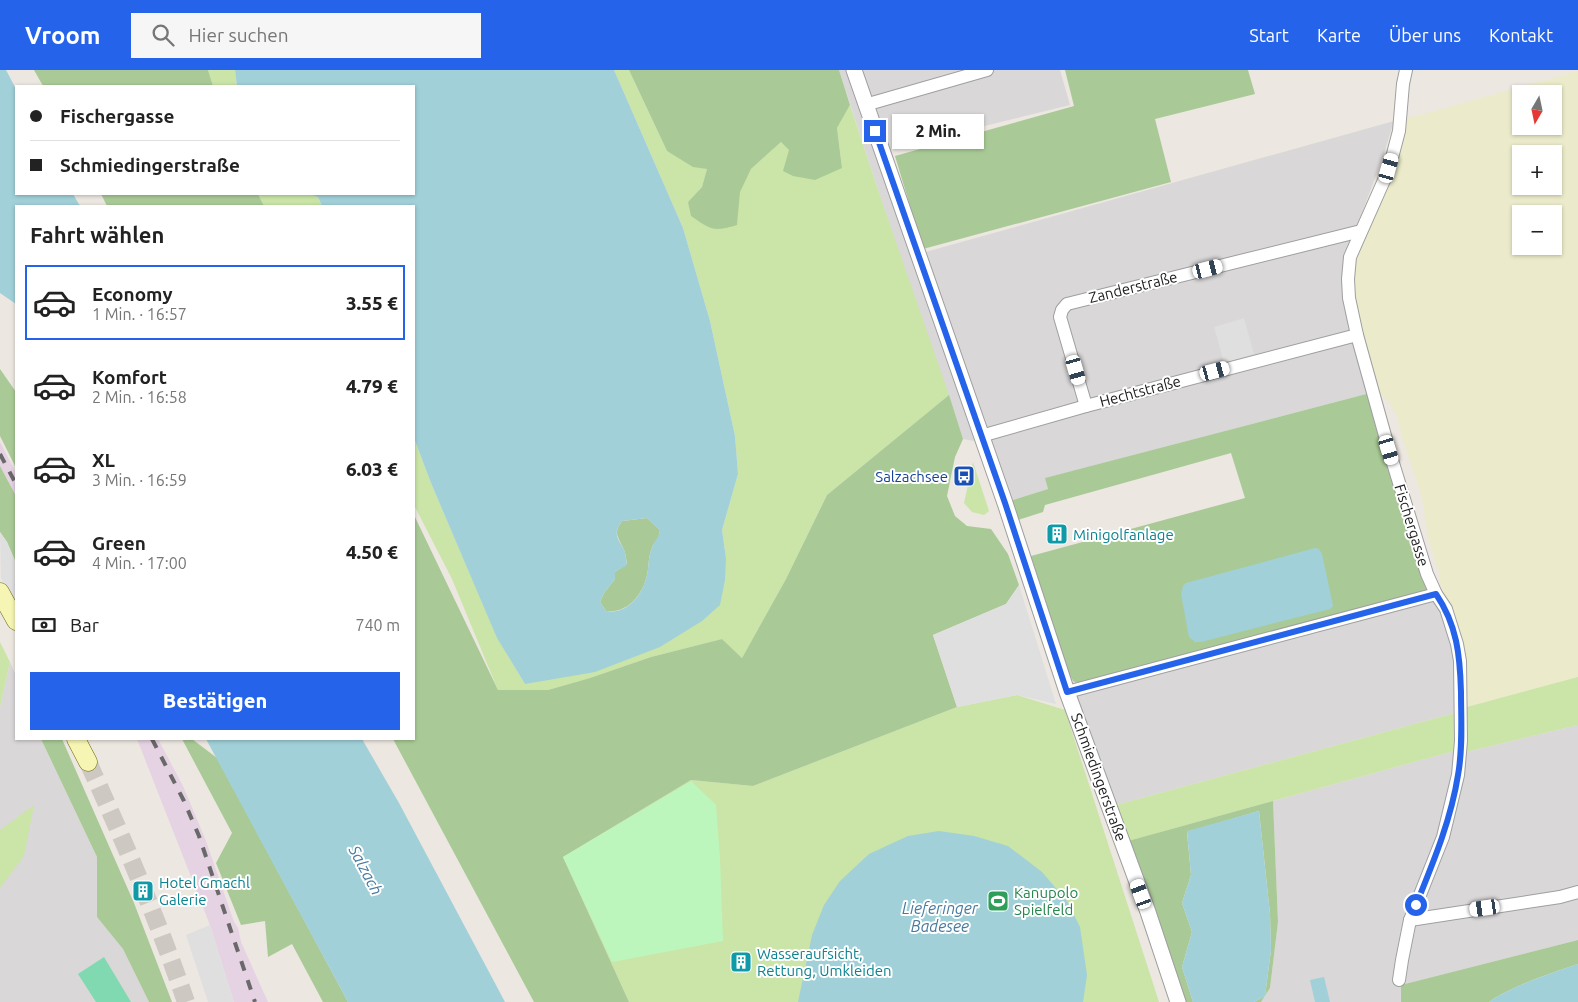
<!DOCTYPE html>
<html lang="de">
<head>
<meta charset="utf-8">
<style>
	:root { --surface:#fff; --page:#f6f6f6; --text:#222; --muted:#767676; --line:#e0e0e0; --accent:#2563eb }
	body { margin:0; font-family:Ubuntu,sans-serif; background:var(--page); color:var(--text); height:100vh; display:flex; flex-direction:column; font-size:19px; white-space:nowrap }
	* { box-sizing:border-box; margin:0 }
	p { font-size:16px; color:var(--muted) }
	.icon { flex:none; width:28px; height:28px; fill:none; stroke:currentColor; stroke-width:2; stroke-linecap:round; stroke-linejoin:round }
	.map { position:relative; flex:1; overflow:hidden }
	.drawer { position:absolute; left:15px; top:135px; width:400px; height:535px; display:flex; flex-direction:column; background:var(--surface); border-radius:0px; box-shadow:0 1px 4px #0004 }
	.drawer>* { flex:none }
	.top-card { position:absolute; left:15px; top:15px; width:400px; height:110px; border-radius:0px; box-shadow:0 1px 4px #0004; display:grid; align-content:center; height:110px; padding:0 15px; background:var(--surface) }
	.needle { width:32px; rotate:189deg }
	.fabs { position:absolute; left:1512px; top:15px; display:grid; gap:10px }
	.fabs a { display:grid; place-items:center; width:50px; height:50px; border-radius:0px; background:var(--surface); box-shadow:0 1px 4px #0004; font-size:25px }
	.end { position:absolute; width:22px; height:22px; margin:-11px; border:6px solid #2563eb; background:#fff; box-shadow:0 0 0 2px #fff }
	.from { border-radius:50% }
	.bubble { position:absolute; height:35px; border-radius:0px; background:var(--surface); box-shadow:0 1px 4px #0004; font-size:16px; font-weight:800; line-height:35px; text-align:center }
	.car { position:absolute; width:15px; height:30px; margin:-15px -8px; border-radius:6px; box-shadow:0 0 4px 1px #0007; background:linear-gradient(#fff 24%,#345 0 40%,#fff 0 76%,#345 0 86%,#fff 0) }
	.top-card b { display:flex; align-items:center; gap:18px; height:48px; font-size:19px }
	.top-card b+b { border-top:1px solid var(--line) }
	.top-card i { width:12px; height:12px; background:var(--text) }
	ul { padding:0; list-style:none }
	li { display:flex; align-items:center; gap:15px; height:75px; margin:0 10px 8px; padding:0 5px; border:2px solid transparent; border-radius:0px }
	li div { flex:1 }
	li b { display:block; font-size:19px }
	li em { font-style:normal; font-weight:800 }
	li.on { border-color:var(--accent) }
	li>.icon { width:45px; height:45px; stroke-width:1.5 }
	h2 { padding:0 15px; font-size:22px; line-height:60px }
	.pay { display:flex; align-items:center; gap:12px; height:55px; padding:0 15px; font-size:19px }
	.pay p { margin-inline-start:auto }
	.button { display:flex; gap:10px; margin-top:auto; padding:10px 15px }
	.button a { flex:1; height:58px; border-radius:0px; background:var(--accent); color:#fff; font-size:20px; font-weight:800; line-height:58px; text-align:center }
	header { display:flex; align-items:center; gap:30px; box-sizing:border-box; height:70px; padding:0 25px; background:var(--accent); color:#fff }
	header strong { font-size:24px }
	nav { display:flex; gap:28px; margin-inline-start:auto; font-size:18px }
	.search { width:350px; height:45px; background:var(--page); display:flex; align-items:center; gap:12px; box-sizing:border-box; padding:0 18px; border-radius:0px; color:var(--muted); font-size:19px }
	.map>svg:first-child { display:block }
</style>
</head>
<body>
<header>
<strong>Vroom</strong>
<div class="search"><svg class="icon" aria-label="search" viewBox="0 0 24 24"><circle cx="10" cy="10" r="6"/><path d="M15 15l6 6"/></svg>Hier suchen</div>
<nav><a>Start</a><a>Karte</a><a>Über uns</a><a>Kontakt</a></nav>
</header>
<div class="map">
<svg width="1578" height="932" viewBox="0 0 1578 932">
	<rect width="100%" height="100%" fill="#ece7e0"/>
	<g fill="#d9d7d8">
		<path d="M839,0H1060L1070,35L891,79L922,183L1394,51L1383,87L1349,177L1370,323L1046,408L1048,419L1010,431L992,374L963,369L876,114Z"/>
		<path d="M1425,524L1439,538L1449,560L1455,594V643L1116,735L1079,632L1073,611L1080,614Z"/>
		<path d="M10,592L16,606V669H41L97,787V847L123,879L149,932H0V637Z"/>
		<path d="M1578,655V870L1401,915V932H1261L1270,918L1278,852L1273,731L1454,681H1470Z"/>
	</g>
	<g fill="#e5d2e3">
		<path d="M0,372L16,403V426L0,396Z"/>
		<path d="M137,669H158L183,716L206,771L234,852L238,858L241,872L268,932H234L210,855Z"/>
	</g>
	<path fill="#ebebcb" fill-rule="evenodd" d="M1578,1V607L1467,637L1456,554L1440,514L1439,502L1428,467L1422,427L1402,368L1397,346L1389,332L1378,322L1368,289L1353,217V196L1405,49ZM1521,24H1554V56H1521ZM1521,84H1554V116H1521ZM1521,144H1554V176H1521Z"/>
	<g fill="#cae5a7">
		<path d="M208,0H235L237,16H213Z"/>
		<path d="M614,0H629L667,81L707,99L702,117L688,132L737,154L739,122L751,99L781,72L789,79L842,98L837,58L850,35L876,114L949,325L827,425L786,509L742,588L722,569L651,587L590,608L548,620H498L452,509L414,435V368L431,413L497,567L525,614L726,488L722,460L738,404L735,366L710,251L683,158Z"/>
		<path d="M258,124H309L318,127L322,136H264Z"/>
		<path d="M973,392L989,441L984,445L972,442L964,433Z"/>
		<path d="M0,572L10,592L0,637Z"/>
		<path d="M1578,607V655L1470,681H1454L1128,771L1116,735L1455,643L1467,637Z"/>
		<path d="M1017,625L1065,640L1159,932H629L563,787L691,710L753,716L957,637Z"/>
		<path d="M34,735L24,786L0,818V760Z"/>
	</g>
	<g fill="#a9ca96">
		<path d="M34,0H208L213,16H43Z"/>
		<path d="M629,0H839L850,35L837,58L842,98L815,110L793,106L783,101L789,80L781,72L751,99L740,122L737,155C714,162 711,160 691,146L688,132L702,117L707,99L693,97L667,81Z"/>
		<path d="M1065,0H1248L1255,24L1155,49L1171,112L923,179L895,86L1074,36Z"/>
		<path d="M101,124H258L264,136H107Z"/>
		<path d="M0,299L16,322V398L0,366Z"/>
		<path d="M1370,323L1428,520L1080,614L1073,611L1064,593L1031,486L1245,428L1231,383L1045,435L1043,442L1018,450L1010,431L1048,419L1045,408Z"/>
		<path d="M949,325L963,369L955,387L947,426L955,446L967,456L991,459L1008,484L1019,515L1006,534L933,565L957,637L753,716L691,710L563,787L629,932H534L393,669H414V445L498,620H548L590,608L651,587L722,569L742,588L786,509L827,425Z"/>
		<path d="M0,396L16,426V493L7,472L0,462Z"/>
		<path d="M647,448L660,460C659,464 659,468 656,471C654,474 653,474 652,478C648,486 649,497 647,505C643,524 628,544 606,541L600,532L604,523L615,509V502L627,494C626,489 626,483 623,478C618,466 613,463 622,451Z"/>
		<path d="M41,669H62L134,833L172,932H149L123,879L97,847V787Z"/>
		<path d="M182,669H192L217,688L348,932H323L292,874L268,887L265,851L241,855L216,793L232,763Z"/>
		<path d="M1273,731L1278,852L1270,918L1261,932H1254L1265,926L1271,880L1270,844L1259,741L1187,762L1191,805L1182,833L1192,862L1182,897L1193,932H1182L1128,771Z"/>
		<path d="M1578,870V894C1551,903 1512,916 1489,932H1401V915Z"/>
	</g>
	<path fill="#bdf6bd" d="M691,711L716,735L720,789L723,871L612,892L563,787Z"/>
	<path fill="#80d9b0" d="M104,887L131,932H96L78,904Z"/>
	<g fill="#dfdfdf">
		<path d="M1244,248L1254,284L1224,293L1214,257Z"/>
		<path d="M0,462L7,472L16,493V534L1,508Z"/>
		<path d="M1019,515L1056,634L1017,625L957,637L933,565L1006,534Z"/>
		<path d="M210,855L234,932H208L186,865Z"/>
	</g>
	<g fill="#a1d0d9" fill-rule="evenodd">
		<path d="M0,0H6L16,19V124H73L80,136H16V234L0,223Z"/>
		<path d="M235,0H614L683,158L710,251L735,366L738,404L722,460L726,488L725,510L720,535L702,551L660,577L595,602L525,614L497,568L431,413L414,368V136H322L318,127L309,124H414V16H237ZM647,448L660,460C658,471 654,470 652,478C648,486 649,497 647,505C643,524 628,545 606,541L600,532L604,523L615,509V502L627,495C626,489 626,483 623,478C617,467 613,463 622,451Z"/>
		<path d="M1315,478L1319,479L1322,484L1333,536L1330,539L1201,572H1195L1189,567L1181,524L1183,516L1186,513Z"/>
		<path d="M206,669H362L399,733L505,932H348Z"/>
		<path d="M1259,741L1270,844L1271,880L1265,926L1254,932H1193L1182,897L1192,862L1182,833L1191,805L1187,761Z"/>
		<path d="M939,761L974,766L1008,776L1042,802L1067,831L1080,857L1087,905L1083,932H798L812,865L824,835L840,811L869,784L908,766Z"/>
		<path d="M1578,894V932H1489C1512,916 1551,903 1578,894Z"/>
		<path d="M1324,907L1330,932H1315L1310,910Z"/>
	</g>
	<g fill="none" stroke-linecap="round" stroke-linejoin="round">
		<path stroke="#cdc8c2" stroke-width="18" stroke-dasharray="18 9" stroke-linecap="butt" d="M88,692C124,771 158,850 186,932"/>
		<g stroke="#9f9f9f" stroke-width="14">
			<g id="minor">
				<path d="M865,35L987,0"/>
				<path d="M1086,336L1060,247L1062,240L1067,234L1361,161"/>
				<path d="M981,366L1086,336L1357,265"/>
				<path d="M1067,622L1436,524"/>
				<path d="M1410,850L1560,827L1578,822"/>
				<path d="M1399,910L1402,890L1410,850L1443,767L1458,705L1461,671L1460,591L1457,574L1446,539L1436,524L1427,504L1389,380L1357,265L1349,228L1348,209L1350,187L1389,99L1399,61L1403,14L1406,0"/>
			</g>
		</g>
		<g stroke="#9f9f9f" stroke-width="17">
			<path id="tertiary" d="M854,0L1005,433L1067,622L1148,842L1178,932"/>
		</g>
		<g stroke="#676b08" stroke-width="19">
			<g id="secondary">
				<path d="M0,522L16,551"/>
				<path d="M76,669L88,692"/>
			</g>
		</g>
		<use href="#minor" stroke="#fff" stroke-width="12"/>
		<use href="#tertiary" stroke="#fff" stroke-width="15"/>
		<use href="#secondary" stroke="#f6f5b4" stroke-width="18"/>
		<g stroke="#696969" stroke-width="4" stroke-dasharray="10 10" stroke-linecap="butt">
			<path d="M0,384L16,414"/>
			<path d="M152,669L184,731L199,766L255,932"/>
		</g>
	</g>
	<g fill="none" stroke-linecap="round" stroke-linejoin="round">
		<path stroke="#2563eb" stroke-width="6" d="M875,61L1005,433L1067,622L1436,524C1457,555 1460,585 1461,622C1461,649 1463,678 1458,705C1451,750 1433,793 1416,835"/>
	</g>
	<defs>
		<g id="bus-square" transform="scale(1.125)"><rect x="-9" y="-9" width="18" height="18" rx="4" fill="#1a4fb4" stroke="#fff"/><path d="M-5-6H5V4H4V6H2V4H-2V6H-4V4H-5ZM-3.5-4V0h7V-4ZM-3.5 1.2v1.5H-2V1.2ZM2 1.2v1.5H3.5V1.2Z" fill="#fff"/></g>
		<g id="building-square" transform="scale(1.125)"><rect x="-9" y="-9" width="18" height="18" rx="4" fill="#0f9aa8" stroke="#fff"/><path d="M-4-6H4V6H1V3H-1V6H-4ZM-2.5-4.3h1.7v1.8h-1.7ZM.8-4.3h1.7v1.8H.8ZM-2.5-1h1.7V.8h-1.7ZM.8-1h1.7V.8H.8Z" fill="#fff"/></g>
		<g id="stadium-square" transform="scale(1.125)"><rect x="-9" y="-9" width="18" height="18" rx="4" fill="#2e9e5b" stroke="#fff"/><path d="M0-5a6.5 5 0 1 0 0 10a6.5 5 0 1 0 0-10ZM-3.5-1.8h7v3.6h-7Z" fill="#fff"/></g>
	</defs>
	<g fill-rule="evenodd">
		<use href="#bus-square" x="964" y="406"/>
		<use href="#building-square" x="1057" y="464"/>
		<use href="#building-square" x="143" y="821"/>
		<use href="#stadium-square" x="998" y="831"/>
		<use href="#building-square" x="741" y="892"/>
	</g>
	<g text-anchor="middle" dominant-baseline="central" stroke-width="4" stroke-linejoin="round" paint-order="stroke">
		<g font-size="15" fill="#1b1b1b" stroke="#fff">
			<text transform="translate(1133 217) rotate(-14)">Zanderstraße</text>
			<text transform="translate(1140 321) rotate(-15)">Hechtstraße</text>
			<text transform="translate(1412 455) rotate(73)">Fischergasse</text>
			<text transform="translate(1099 707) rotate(70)">Schmiedingerstraße</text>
		</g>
		<g font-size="15" fill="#164399" stroke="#fff" text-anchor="end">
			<text x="948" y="406">Salzachsee</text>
		</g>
		<g font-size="15" fill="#0d838f" stroke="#fff" text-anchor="start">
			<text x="1073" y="464">Minigolfanlage</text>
			<text x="159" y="812">Hotel Gmachl<tspan x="159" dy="17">Galerie</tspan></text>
			<text x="757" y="883">Wasseraufsicht,<tspan x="757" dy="17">Rettung, Umkleiden</tspan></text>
		</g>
		<g font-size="15" fill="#27864d" stroke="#fff" text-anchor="start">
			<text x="1014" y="822">Kanupolo<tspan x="1014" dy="17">Spielfeld</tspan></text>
		</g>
		<g font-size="16" font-style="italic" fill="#497a9e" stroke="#fff">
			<text transform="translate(366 800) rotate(62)">Salzach</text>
			<text x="940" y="838">Lieferinger<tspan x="940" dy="18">Badesee</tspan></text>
		</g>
	</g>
</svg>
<div class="fabs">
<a><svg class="needle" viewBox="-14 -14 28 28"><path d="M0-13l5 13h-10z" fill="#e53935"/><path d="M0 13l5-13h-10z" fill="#767676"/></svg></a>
<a>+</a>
<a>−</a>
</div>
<i class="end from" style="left:1416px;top:835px"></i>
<i class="end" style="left:875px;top:61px"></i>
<div class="bubble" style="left:892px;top:44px;width:92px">2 Min.</div>
<i class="car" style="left:1389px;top:98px;rotate:16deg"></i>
<i class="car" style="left:1208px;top:199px;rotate:76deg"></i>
<i class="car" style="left:1076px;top:300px;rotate:164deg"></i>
<i class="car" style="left:1215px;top:301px;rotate:75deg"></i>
<i class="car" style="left:1389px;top:380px;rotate:163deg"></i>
<i class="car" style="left:1141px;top:824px;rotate:340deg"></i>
<i class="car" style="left:1485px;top:838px;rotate:262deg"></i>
<div class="top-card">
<b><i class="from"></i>Fischergasse</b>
<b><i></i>Schmiedingerstraße</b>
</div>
<section class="drawer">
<h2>Fahrt wählen</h2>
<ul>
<li class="on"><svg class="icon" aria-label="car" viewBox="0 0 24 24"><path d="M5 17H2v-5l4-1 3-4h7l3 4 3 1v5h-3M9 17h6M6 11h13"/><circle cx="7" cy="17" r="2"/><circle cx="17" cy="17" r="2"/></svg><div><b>Economy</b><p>1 Min. · 16:57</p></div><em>3.55 €</em></li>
<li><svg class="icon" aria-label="car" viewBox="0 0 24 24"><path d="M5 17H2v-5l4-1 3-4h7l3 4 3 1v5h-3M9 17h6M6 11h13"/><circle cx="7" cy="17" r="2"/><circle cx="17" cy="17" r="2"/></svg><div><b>Komfort</b><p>2 Min. · 16:58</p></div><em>4.79 €</em></li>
<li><svg class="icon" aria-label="car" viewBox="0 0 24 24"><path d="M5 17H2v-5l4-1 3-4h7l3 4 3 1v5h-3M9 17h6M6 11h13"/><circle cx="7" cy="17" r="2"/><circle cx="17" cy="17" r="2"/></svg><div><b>XL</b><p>3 Min. · 16:59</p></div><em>6.03 €</em></li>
<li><svg class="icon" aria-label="car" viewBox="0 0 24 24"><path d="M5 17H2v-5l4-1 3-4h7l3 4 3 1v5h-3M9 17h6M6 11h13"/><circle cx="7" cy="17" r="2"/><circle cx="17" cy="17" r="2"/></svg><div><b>Green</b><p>4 Min. · 17:00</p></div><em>4.50 €</em></li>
</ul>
<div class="pay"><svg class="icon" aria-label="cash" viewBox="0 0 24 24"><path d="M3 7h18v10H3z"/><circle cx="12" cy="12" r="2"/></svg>Bar<p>740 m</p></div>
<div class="button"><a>Bestätigen</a></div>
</section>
</div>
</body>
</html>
